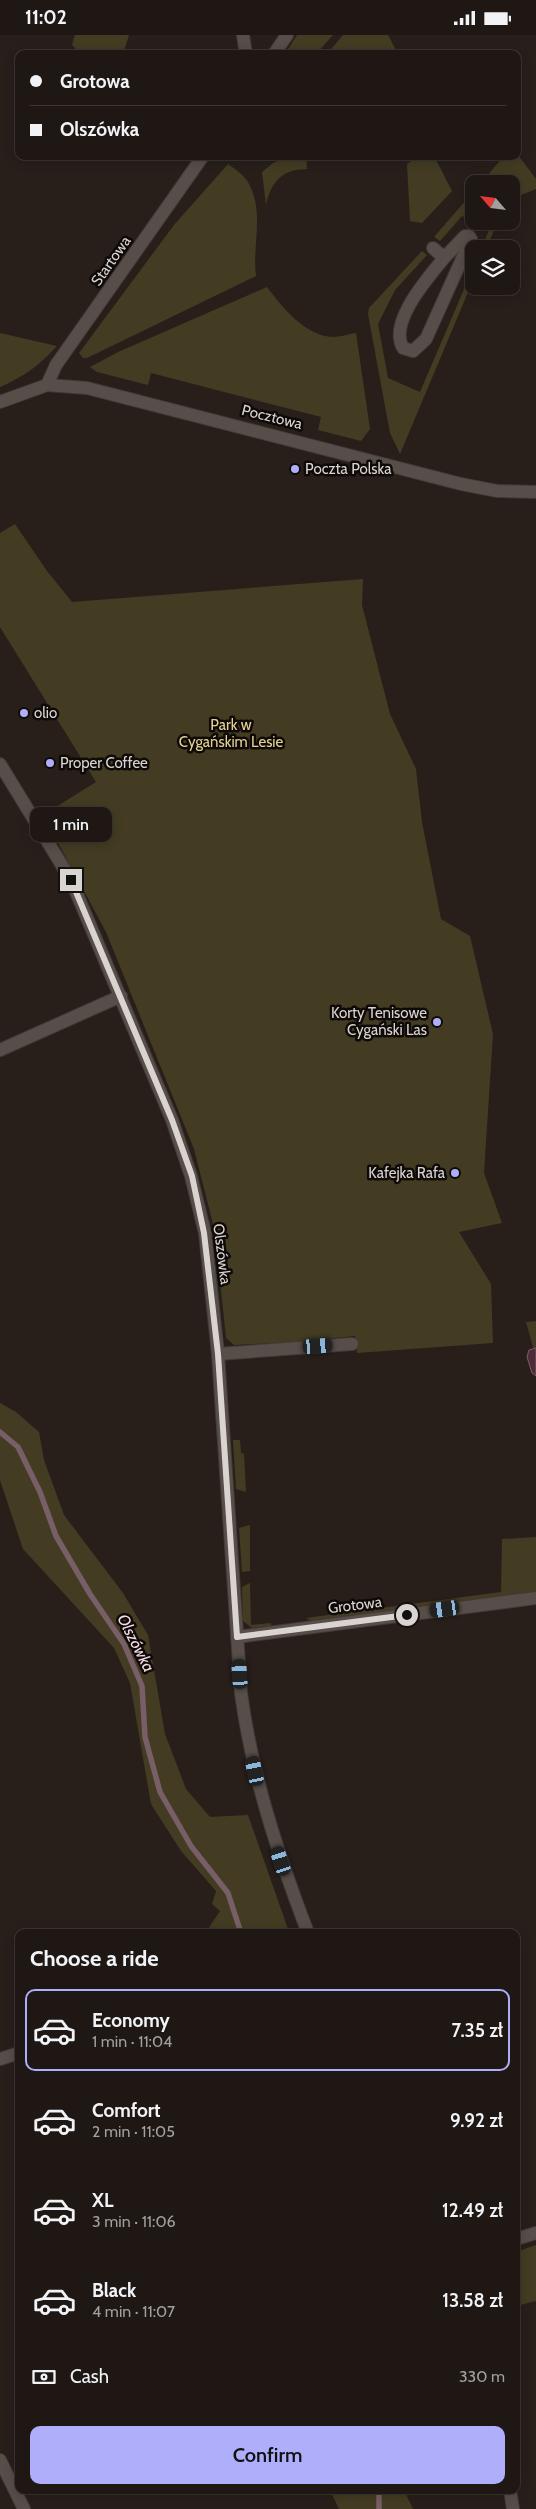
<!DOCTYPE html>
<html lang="en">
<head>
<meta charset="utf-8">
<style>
	:root { --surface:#1e1714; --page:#2b2422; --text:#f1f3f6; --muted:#a19fa0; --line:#3c3634; --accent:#aeaefb }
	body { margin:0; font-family:Cabin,sans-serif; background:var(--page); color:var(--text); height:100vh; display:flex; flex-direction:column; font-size:19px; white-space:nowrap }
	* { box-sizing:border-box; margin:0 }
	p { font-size:16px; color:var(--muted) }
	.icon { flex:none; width:28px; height:28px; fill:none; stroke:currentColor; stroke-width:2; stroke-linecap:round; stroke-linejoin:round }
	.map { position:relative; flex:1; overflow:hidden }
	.side { position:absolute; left:15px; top:1894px; width:505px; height:565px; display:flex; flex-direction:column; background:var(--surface); border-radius:10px; box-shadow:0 2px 12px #0003,0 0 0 1px var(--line) }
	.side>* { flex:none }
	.hud { position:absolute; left:15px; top:15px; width:506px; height:110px; border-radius:10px; box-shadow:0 2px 12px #0003,0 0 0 1px var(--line); display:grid; align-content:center; height:110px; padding:0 15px; background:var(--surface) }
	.needle { width:32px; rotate:298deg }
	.tools { position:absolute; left:465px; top:140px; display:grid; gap:10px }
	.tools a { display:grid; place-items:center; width:55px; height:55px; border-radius:10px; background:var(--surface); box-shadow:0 2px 12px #0003,0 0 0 1px var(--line); font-size:25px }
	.end { position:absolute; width:22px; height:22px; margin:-11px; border:6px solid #dad4d1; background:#111; box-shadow:0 0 0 2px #111 }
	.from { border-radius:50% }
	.bubble { position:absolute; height:35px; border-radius:10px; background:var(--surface); box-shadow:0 2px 12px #0003,0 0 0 1px var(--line); font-size:16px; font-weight:600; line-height:35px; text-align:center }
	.car { position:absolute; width:15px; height:30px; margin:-15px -8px; border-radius:6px; box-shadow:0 0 4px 1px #0007; background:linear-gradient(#222 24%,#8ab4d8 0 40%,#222 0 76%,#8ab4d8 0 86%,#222 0) }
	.hud b { display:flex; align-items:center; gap:18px; height:48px; font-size:19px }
	.hud b+b { border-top:1px solid var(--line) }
	.hud i { width:12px; height:12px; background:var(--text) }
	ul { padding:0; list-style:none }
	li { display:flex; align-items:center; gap:15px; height:82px; margin:0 10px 8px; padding:0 5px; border:2px solid transparent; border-radius:10px }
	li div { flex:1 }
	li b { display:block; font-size:19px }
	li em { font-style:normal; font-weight:600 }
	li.active { border-color:var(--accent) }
	li>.icon { width:45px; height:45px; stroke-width:1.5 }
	h2 { padding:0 15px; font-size:22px; line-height:60px }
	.pay { display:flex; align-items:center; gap:12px; height:55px; padding:0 15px; font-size:19px }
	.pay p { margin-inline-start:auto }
	.primary-button { display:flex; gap:10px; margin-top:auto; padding:10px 15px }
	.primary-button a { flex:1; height:58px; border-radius:10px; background:var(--accent); color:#111; font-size:20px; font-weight:600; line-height:58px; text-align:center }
	.status { display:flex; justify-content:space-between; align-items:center; height:35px; padding:0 25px; background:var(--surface); direction:ltr }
	.status svg { height:14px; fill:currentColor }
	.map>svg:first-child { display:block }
</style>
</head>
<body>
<div class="status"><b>11:02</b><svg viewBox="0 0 49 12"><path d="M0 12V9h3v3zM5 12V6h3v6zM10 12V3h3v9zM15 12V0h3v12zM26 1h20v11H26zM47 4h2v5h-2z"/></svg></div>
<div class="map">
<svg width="536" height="2474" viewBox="0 0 536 2474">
	<rect width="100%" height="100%" fill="#281f1b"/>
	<g fill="#433c23">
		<path d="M75,0H129L123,19H80L72,10Z"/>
		<path d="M297,0H333L316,19H285Z"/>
		<path d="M343,0H388L398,19L378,17L376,19H327Z"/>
		<path d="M518,120L536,144V154L511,164V149H480L504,121Z"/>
		<path d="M290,121H306L307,134C283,134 271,146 266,170L262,137L273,128Z"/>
		<path d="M418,121H434L452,156L422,188L410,186L407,129Z"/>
		<path d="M228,129C236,135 246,141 250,151C264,179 252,212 256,241L87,323H83L79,318L174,190Z"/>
		<path d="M474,156V186H498L486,214H481L490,193L462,181L440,206L434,202Z"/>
		<path d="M422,216L427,220L395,255L378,289L388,343L420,357L474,231V243L400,419L390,398L368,279L369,273Z"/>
		<path d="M267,252C282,272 305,301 333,302C340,302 349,299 356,298L370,394L361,406L318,395L321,382L151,338L148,350L97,337L90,332L118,317Z"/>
		<path d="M0,298L57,311C40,330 23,342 0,352Z"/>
		<path d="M15,489L47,536L72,567L363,544L362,570L390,679L416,734L422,787L441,884L470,901L493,999L484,1138L502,1188L459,1197L491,1249L493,1308L357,1318L355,1301L297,1307L234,1310L226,1303L215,1197L194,1114L106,897L43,780L96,747L0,592V498Z"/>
		<path d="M536,1286V1323L526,1287Z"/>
		<path d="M0,1368L16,1377L39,1397L44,1425L64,1480L123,1558L148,1600L165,1699L186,1754L210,1782L248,1780L289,1897H206L220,1876L212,1869L216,1856L181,1816L151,1769L130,1648L114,1613L23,1514L0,1445Z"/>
		<path d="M233,1405H240L241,1418L244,1419L246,1457L236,1454Z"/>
		<path d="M250,1490V1536L242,1537L239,1493Z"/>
		<path d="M536,1502V1557L315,1588L306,1583L501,1557L502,1504Z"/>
		<path d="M250,1548L251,1590L271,1588V1591L252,1593L243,1586L242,1552Z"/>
		<path d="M536,2210V2266L520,2270L516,2354V2217Z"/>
		<path d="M330,2455H404L413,2474H339Z"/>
	</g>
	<path fill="#4e2c39" stroke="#785e67" d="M536,1313V1341L532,1338L527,1322L529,1315Z"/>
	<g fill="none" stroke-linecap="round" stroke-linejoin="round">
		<g stroke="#785e67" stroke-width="5.5">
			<path d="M0,1397L18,1412L40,1457L56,1501L90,1559L124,1609L142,1651L145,1702L160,1757L191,1811L228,1858L241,1898"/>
			<path d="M379,2455V2474"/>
		</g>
		<g stroke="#413a37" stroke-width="14">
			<g id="minor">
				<path d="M243,0L246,19"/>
				<path d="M274,19L287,0"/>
				<path d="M433,213L444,223C428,243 388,287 403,313L413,316L426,304L471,204L469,201H465L444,223"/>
				<path d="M47,350L56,330L203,121"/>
				<path d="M0,367L47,350L87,353L461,449L497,456L536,457"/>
				<path d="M0,729L71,845L172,1085L191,1141L205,1198L218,1319L241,1658C252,1741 278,1819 308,1898"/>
				<path d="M41,796L63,780"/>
				<path d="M0,1015L121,961"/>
				<path d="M218,1319L352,1309"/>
				<path d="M237,1602L536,1563"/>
				<path d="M0,2024L19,2018"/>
				<path d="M516,2204L536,2198"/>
				<path d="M0,2425L24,2474"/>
				<path d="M510,2455L513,2474"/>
			</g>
		</g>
		<use href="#minor" stroke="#584e49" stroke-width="12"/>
	</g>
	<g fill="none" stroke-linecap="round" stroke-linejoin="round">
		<path stroke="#dad4d1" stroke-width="6" d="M71,845L172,1085L192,1141L204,1198L218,1319L237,1602L407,1580"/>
	</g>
	<g fill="#aeaefb" stroke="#0e0a08" stroke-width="2">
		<circle cx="295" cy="434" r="5"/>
		<circle cx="24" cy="678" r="5"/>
		<circle cx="50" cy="728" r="5"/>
		<circle cx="437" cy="987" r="5"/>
		<circle cx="455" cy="1138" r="5"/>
	</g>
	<g text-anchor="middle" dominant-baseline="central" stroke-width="5" stroke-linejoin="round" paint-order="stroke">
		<g font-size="15" fill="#dad4d1" stroke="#0e0a08">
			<text transform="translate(111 226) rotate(-55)">Startowa</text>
			<text transform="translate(272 382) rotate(14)">Pocztowa</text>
			<text transform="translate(222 1219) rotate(83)">Olszówka</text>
			<text transform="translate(355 1570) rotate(-7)">Grotowa</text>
		</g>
		<g font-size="15" fill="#dad4d1" stroke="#0e0a08" text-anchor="start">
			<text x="305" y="434">Poczta Polska</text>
			<text x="34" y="678">olio</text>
			<text x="60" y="728">Proper Coffee</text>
			<text x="427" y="978" text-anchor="end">Korty Tenisowe<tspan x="427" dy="17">Cygański Las</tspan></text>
			<text x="445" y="1138" text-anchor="end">Kafejka Rafa</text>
		</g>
		<g font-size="15" fill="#e5d293" stroke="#0e0a08">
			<text x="231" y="690">Park w<tspan x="231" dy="17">Cygańskim Lesie</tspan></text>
		</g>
		<g font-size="16" font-style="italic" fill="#f7dbe4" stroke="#0e0a08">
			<text transform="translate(136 1608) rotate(63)">Olszówka</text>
		</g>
	</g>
</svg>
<div class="tools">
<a><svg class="needle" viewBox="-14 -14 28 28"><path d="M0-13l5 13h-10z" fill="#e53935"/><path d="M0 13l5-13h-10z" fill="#a19fa0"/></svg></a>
<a><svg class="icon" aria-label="layers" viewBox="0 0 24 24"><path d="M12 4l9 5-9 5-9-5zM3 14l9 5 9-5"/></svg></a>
</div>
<i class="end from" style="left:407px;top:1580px"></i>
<i class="end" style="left:71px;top:845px"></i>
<div class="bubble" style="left:30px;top:772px;width:82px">1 min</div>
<i class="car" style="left:318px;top:1311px;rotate:86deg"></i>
<i class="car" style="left:445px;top:1574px;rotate:262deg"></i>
<i class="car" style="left:240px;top:1639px;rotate:356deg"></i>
<i class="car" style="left:255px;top:1736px;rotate:348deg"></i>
<i class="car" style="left:281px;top:1826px;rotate:342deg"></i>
<div class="hud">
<b><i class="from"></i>Grotowa</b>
<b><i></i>Olszówka</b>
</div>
<section class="side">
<h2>Choose a ride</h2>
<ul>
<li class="active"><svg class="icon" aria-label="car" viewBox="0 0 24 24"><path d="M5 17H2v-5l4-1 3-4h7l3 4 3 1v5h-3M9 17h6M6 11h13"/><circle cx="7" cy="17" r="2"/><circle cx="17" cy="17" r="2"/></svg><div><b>Economy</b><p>1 min · 11:04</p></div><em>7.35 zł</em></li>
<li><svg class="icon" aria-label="car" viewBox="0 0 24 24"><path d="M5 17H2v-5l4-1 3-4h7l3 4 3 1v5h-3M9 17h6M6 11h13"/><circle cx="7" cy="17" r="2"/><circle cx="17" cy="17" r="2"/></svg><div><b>Comfort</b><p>2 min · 11:05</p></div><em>9.92 zł</em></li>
<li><svg class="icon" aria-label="car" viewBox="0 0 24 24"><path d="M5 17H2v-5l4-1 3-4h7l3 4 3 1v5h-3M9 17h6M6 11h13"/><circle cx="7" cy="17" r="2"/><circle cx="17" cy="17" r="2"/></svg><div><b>XL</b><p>3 min · 11:06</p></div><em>12.49 zł</em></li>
<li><svg class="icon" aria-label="car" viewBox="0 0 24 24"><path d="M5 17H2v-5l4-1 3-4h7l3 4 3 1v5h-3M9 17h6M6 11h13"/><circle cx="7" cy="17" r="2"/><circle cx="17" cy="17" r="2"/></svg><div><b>Black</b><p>4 min · 11:07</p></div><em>13.58 zł</em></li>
</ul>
<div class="pay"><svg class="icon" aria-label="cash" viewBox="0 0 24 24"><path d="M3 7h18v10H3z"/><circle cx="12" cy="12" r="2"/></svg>Cash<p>330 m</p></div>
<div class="primary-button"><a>Confirm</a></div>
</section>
</div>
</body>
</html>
